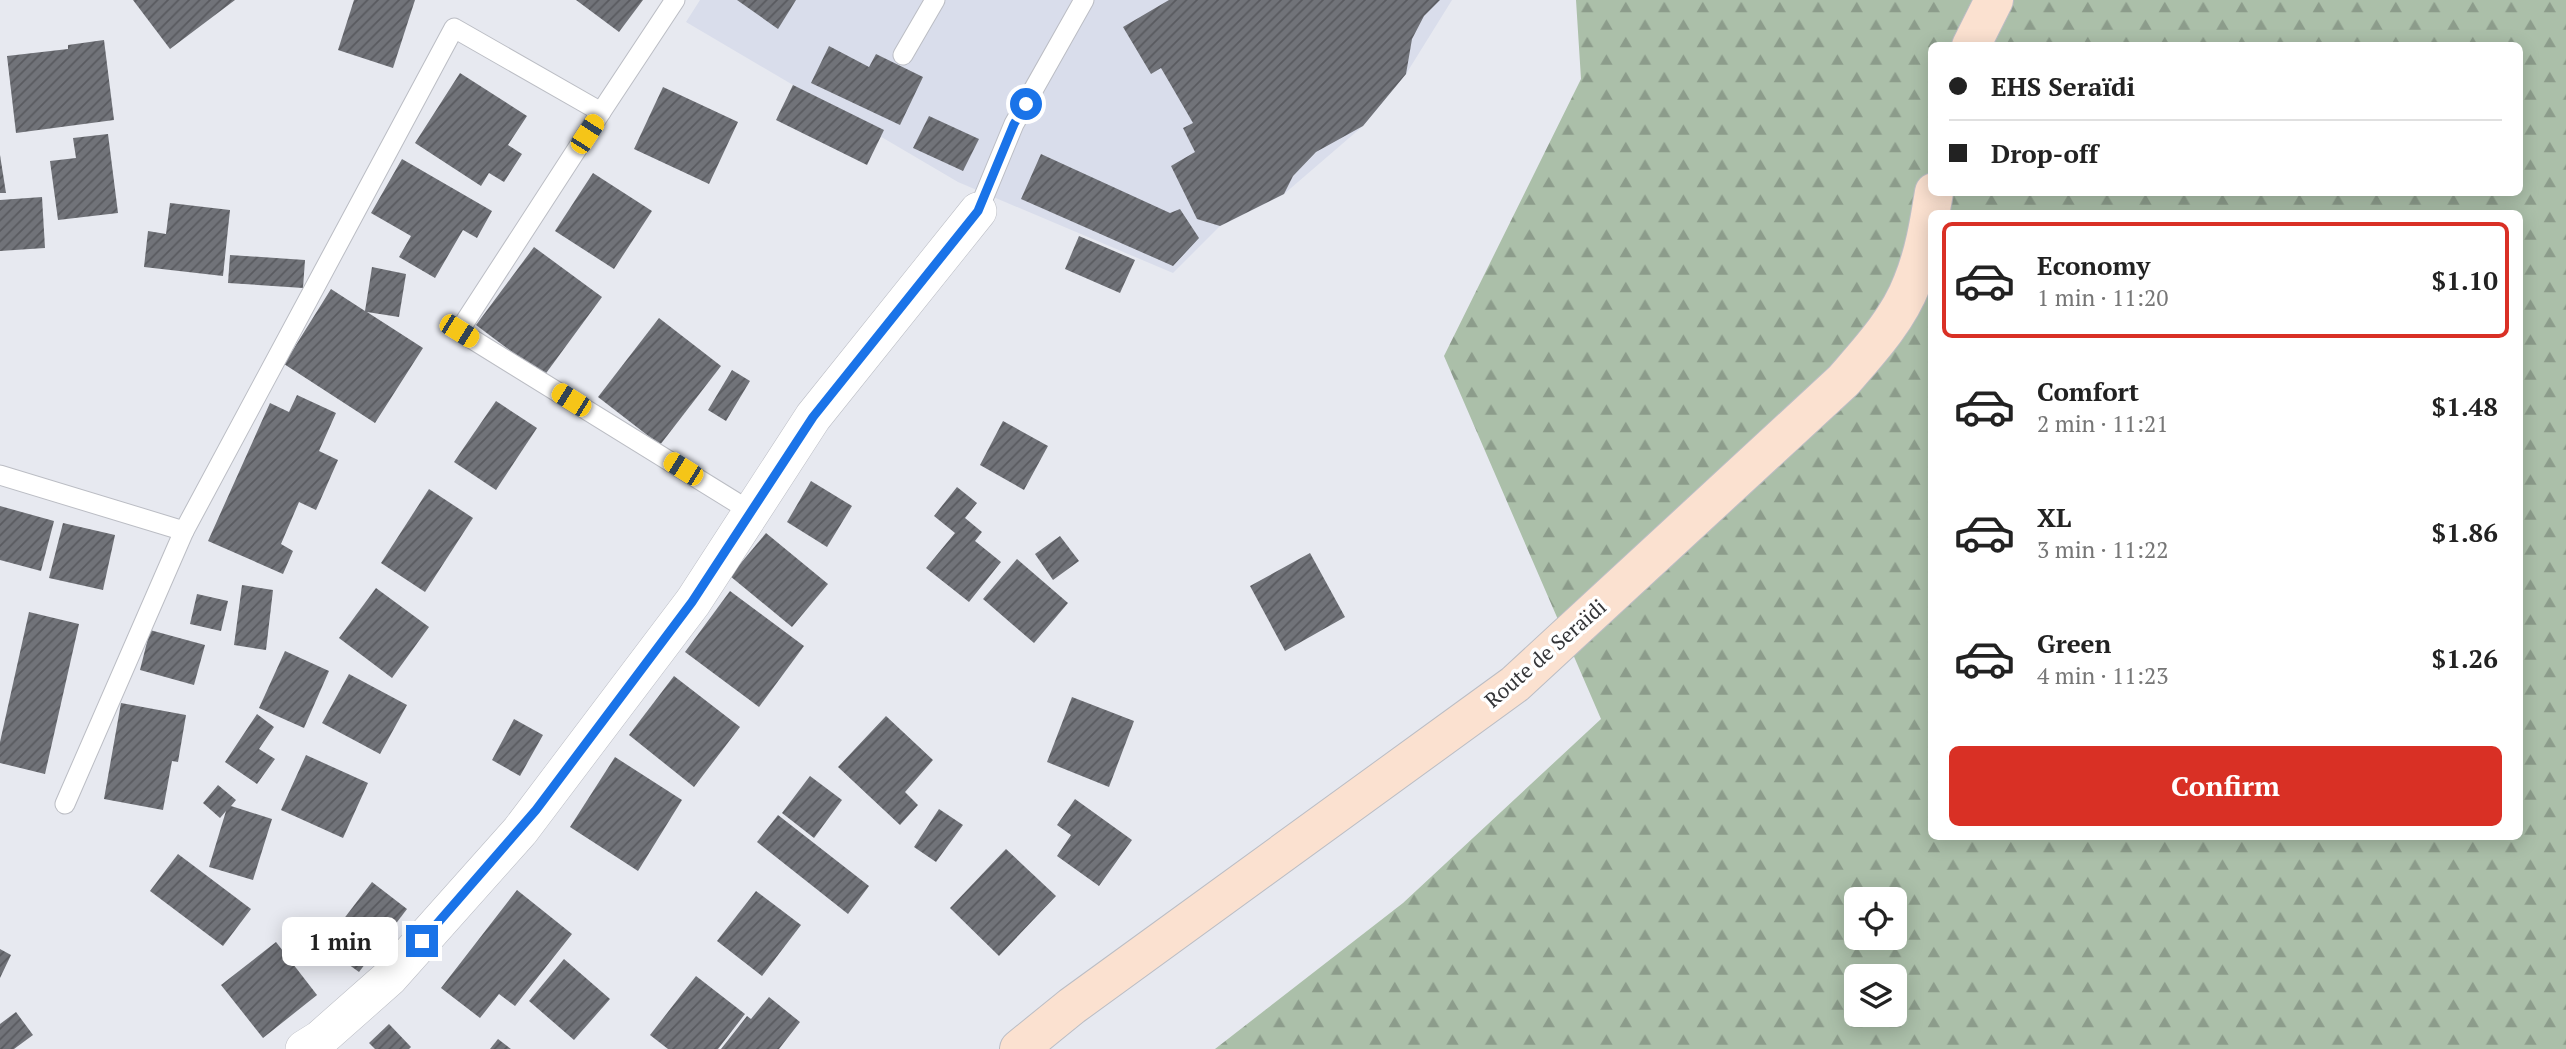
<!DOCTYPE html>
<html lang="en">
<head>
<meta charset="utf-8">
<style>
	:root { --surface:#fff; --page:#f6f6f6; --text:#222; --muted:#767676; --line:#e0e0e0; --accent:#d93025 }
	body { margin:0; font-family:"PT Serif",serif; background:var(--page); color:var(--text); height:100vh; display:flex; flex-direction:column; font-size:26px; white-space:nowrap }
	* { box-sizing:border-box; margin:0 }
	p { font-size:23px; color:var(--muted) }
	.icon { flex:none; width:38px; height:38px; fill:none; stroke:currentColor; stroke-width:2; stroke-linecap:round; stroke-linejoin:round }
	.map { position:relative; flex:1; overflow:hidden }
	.side { position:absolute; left:1928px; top:210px; width:595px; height:630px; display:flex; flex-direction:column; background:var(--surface); border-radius:10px; box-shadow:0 4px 18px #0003 }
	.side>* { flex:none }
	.hud { position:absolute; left:1928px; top:42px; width:595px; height:154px; border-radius:10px; box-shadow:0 4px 18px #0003; display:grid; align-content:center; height:154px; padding:0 21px; background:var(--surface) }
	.fabs { position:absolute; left:1844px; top:887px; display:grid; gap:14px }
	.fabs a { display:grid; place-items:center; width:63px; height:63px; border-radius:10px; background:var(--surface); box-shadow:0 4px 18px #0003; font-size:35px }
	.end { position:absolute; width:32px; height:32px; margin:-16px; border:9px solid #1a73e8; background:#fff; box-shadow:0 0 0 4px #fff }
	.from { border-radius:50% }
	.bubble { position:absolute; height:49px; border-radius:10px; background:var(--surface); box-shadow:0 4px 18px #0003; font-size:23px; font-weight:700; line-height:49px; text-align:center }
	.car { position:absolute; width:21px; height:42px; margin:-21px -10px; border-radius:9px; box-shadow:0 0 5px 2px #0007; background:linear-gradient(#f5c518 24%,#345 0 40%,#f5c518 0 76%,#345 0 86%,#f5c518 0) }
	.hud b { display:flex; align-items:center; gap:24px; height:66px; font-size:26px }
	.hud b+b { border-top:2px solid var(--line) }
	.hud i { width:18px; height:18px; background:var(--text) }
	ul { padding:12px 0 0; list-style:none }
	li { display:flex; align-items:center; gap:21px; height:116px; margin:0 14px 10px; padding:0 7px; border:4px solid transparent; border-radius:10px }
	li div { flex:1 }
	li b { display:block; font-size:26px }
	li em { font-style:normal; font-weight:700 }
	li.current { border-color:var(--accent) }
	li>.icon { width:63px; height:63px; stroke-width:1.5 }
	.primary-button { display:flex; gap:14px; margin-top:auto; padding:14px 21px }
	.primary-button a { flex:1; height:80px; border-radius:10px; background:var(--accent); color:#fff; font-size:28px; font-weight:700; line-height:80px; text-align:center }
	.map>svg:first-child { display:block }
</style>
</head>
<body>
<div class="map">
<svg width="2566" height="1049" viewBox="0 0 2566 1049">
	<defs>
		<pattern id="forest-firs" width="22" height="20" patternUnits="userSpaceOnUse" patternTransform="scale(1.75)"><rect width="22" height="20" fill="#abbfa9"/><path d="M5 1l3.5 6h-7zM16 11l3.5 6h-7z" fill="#8c9c8b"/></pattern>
		<pattern id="building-hatch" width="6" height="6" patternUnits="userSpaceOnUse" patternTransform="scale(1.75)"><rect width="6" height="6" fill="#717379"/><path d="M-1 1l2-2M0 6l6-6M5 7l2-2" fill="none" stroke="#595a5f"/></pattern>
	</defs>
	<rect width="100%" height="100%" fill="#e7e9f0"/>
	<path fill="#d9ddeb" d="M700,0H1452L1406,74L1363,126L1284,194L1220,226L1173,273L958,182L686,22Z"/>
	<path fill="url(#forest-firs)" fill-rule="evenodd" d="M1576,0H2566V1049H1215L1403,903L1601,719L1444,356L1581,79ZM1932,46H2520V192H1932ZM1932,214H2520V836H1932ZM1857,900H1895V938H1857ZM1857,976H1895V1015H1857Z"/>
	<g fill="url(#building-hatch)">
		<path d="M133,0H235L170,49Z"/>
		<path d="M354,0H415L393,68L338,50Z"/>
		<path d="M576,0H643L619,32Z"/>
		<path d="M737,0H796L778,29Z"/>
		<path d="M1169,0H1440L1424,16L1412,39L1406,74L1363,126L1316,152L1293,176L1284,194L1220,226L1197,219L1171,166L1195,152L1183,128L1193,123L1161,68L1151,74L1123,27Z"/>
		<path d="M104,40L114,120L16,133L7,56L68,49V45Z"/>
		<path d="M829,46L869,67L876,54L923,77L900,125L811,83Z"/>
		<path d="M460,73L527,116L508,145L522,154L504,182L489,173L481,186L415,143Z"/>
		<path d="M793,85L884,130L867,165L776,120Z"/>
		<path d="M663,87L738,122L709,184L634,149Z"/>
		<path d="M929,116L979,139L963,171L913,148Z"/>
		<path d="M108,134L118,213L58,220L50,161L76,158L73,138Z"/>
		<path d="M1041,154L1170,213L1180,209L1199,238L1173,266L1021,199Z"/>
		<path d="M0,155L6,193H0Z"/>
		<path d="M402,159L492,211L477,238L463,230L435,278L399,257L411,236L371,213Z"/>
		<path d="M593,173L652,211L614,269L555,231Z"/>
		<path d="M42,197L45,248L0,251V200Z"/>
		<path d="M170,203L230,210L223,276L144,267L148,231L166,234Z"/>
		<path d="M1079,236L1135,260L1120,293L1065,269Z"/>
		<path d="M534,247L602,297L544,376L476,325Z"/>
		<path d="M230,255L305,260L303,288L228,283Z"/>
		<path d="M372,267L406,274L399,317L367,312L423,348L375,423L284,364L331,289L365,311Z"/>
		<path d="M659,318L721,366L660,445L598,397Z"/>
		<path d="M732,370L750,381L726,421L708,410Z"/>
		<path d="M297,395L336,413L319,451L338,460L316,510L299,502L281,544L293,551L283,574L208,541L270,403L289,412Z"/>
		<path d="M496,401L537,428L496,490L454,462Z"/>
		<path d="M1003,421L1048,446L1024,490L980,465Z"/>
		<path d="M811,481L852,506L827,547L787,522Z"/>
		<path d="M957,487L977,503L965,518L982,532L975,541L1001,562L969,602L926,568L955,533L934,516Z"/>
		<path d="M429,489L473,518L425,592L381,563Z"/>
		<path d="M0,506L54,521L41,571L0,560Z"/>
		<path d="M63,523L115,535L103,590L49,578Z"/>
		<path d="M766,533L828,584L792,627L730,576Z"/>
		<path d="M1060,536L1079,561L1053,580L1035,554Z"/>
		<path d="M1310,553L1345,617L1285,651L1250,586Z"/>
		<path d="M1017,559L1068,603L1034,643L983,599Z"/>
		<path d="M242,585L273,590L266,650L234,645Z"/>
		<path d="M376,588L429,627L392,678L339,638Z"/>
		<path d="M730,591L804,646L759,707L685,652Z"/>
		<path d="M197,594L228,601L221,631L190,624Z"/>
		<path d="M29,612L79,624L45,774L0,763V742Z"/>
		<path d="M150,630L205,645L194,685L140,670Z"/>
		<path d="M285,651L329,671L304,728L259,708Z"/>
		<path d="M349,674L407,705L380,754L322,723Z"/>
		<path d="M674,676L740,727L694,787L629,735Z"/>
		<path d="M1072,697L1134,721L1109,787L1047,762Z"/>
		<path d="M121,703L186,715L178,762L172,761L163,810L104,799Z"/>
		<path d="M257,714L274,727L259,749L275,759L257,784L225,762Z"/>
		<path d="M886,716L933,760L905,792L918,805L900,825L838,767Z"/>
		<path d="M514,719L543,735L520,776L492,760Z"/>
		<path d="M306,755L368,783L343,838L281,810Z"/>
		<path d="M615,757L682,800L638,871L570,827Z"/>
		<path d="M810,776L842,800L814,838L782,813Z"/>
		<path d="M218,785L236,800L231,806L272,819L253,880L209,867L226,811L220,818L203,803Z"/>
		<path d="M1075,799L1132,840L1099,886L1057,856L1071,835L1057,825Z"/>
		<path d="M939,809L963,825L936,862L914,847Z"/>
		<path d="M778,815L869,886L848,914L757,842Z"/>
		<path d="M1006,849L1056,896L999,956L950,908Z"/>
		<path d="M178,854L251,909L223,946L150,891Z"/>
		<path d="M372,882L407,909L359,972L323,946Z"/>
		<path d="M517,890L572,934L515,1006L499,994L480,1018L441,988Z"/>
		<path d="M756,891L801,925L762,976L717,941Z"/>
		<path d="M276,942L317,995L263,1038L221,985Z"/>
		<path d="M0,949L11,955L0,978Z"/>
		<path d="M564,959L610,999L574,1040L529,1001Z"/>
		<path d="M696,976L745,1014L718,1049H668L650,1035Z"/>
		<path d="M769,997L800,1022L779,1049H721L747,1016L751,1019Z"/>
		<path d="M16,1012L33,1035L14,1049H0V1024Z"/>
		<path d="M389,1024L411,1047L409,1049H375L369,1043Z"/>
		<path d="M498,1039L511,1049H490Z"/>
	</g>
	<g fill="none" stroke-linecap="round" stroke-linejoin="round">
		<g stroke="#bbbdc4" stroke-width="21">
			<g id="service">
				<path d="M903,55L935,0"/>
				<path d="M601,112L675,0"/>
				<path d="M978,211L1014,124L1084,0"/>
				<path d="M0,475L184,531L454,28L601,112L459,331L750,511"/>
				<path d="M65,804L184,531"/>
			</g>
		</g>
		<g stroke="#bbbdc4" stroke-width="38">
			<path id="minor" d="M304,1049L320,1039L389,978L520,831L693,602L813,417L978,211"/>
		</g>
		<g stroke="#bbbdc4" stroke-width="40">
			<g id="secondary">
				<path d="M1971,46L1994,0"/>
				<path d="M1019,1049L1072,1006L1515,684L1843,381C1869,351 1898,320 1912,283C1924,254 1929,223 1934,192"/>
			</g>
		</g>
		<use href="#service" stroke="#fff" stroke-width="19"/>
		<use href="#minor" stroke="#fff" stroke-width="37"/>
		<use href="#secondary" stroke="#fbe1d0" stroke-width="38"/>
	</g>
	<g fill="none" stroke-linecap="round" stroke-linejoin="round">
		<path stroke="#1a73e8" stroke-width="9" d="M422,941L536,810L692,602L813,417L978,211L1014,124L1026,104"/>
	</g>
	<g text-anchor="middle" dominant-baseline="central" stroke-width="7" stroke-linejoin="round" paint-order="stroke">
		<g font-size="21" fill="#343538" stroke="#fff">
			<text transform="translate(1545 653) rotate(-41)">Route de Seraïdi</text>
		</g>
	</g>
</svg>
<div class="fabs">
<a><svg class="icon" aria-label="locate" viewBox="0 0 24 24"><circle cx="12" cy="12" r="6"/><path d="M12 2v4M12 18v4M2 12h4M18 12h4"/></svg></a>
<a><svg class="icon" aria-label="layers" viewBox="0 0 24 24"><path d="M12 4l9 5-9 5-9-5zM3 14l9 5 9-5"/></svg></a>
</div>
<i class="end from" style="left:1026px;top:104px"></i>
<i class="end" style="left:422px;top:941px"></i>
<div class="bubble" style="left:282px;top:917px;width:116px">1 min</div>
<i class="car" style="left:587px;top:134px;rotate:33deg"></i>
<i class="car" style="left:459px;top:331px;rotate:122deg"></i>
<i class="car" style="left:571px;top:400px;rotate:302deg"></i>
<i class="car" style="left:683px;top:469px;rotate:302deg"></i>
<div class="hud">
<b><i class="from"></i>EHS Seraïdi</b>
<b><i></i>Drop-off</b>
</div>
<section class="side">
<ul>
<li class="current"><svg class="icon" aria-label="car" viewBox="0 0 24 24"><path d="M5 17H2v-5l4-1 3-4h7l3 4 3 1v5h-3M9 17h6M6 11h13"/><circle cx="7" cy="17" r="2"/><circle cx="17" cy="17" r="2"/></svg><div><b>Economy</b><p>1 min · 11:20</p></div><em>$1.10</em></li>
<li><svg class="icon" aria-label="car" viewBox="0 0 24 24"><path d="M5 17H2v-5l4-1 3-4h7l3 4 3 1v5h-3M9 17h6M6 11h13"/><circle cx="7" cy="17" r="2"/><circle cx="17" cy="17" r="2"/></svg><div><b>Comfort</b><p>2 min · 11:21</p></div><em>$1.48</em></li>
<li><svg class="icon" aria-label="car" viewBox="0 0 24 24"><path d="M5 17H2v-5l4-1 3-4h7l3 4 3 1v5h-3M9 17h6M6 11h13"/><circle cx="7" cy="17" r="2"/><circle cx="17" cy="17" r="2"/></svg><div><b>XL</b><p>3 min · 11:22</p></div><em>$1.86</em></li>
<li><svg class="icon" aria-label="car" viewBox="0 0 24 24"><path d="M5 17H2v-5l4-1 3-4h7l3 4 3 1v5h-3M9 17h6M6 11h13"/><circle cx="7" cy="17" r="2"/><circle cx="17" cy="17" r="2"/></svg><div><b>Green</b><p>4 min · 11:23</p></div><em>$1.26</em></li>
</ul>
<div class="primary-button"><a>Confirm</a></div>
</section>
</div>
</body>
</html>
